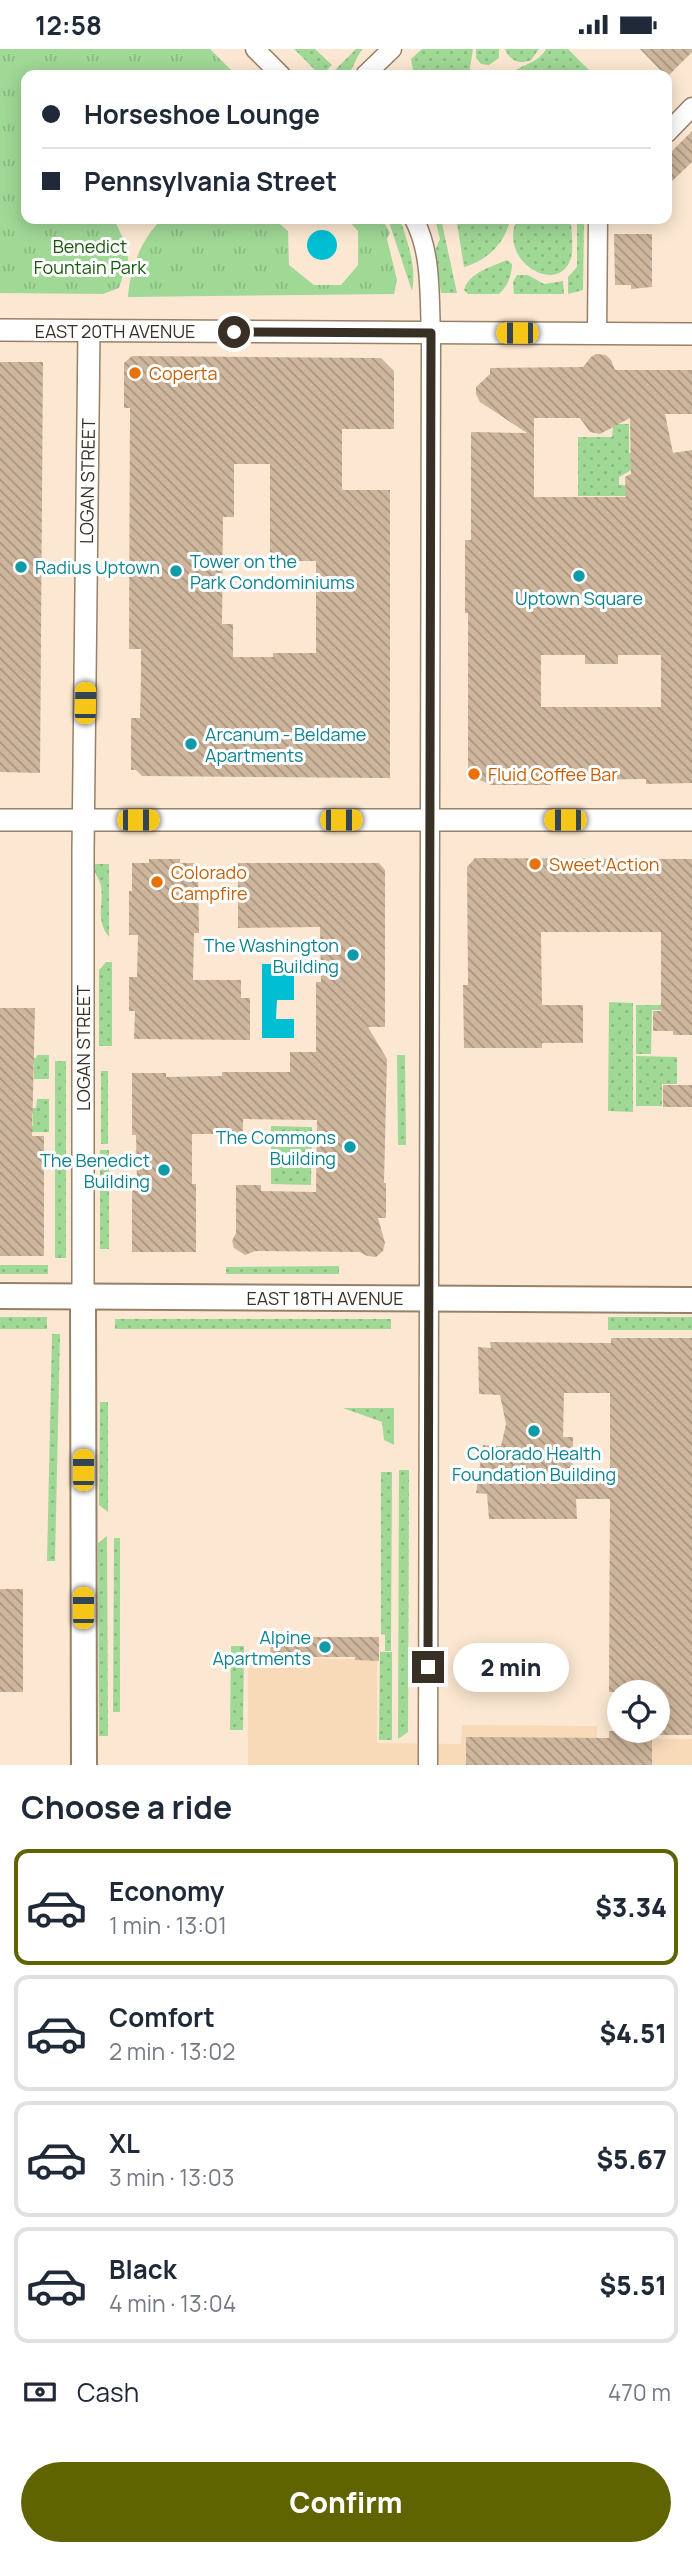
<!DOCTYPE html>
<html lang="en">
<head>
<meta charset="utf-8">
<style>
	:root { --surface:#fff; --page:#f6f6f7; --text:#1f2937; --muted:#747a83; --line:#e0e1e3; --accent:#606400 }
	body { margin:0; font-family:Manrope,sans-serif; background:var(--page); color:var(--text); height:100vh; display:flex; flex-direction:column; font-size:26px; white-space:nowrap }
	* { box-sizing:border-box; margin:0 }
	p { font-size:23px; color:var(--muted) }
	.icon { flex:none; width:38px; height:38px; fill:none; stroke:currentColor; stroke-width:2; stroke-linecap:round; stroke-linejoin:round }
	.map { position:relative; height:1716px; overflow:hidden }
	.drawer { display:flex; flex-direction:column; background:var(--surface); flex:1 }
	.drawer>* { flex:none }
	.hud { position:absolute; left:21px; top:21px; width:651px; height:154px; border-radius:14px; box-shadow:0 4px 18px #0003; display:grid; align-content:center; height:154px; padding:0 21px; background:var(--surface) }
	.buttons { position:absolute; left:607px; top:1631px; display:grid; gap:14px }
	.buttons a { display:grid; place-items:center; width:63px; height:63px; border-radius:50%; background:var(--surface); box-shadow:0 4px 18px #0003; font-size:35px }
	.end { position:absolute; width:32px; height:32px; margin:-16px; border:9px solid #393025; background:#fff; box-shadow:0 0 0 4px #fff }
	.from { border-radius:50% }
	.bubble { position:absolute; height:49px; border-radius:24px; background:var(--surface); box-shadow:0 4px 18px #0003; font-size:23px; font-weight:800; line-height:49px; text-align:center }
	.car { position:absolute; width:21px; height:42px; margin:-21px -10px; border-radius:9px; box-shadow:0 0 5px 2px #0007; background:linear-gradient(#f5c518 24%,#345 0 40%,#f5c518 0 76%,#345 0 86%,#f5c518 0) }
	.hud b { display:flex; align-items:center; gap:24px; height:66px; font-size:26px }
	.hud b+b { border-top:2px solid var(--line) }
	.hud i { width:18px; height:18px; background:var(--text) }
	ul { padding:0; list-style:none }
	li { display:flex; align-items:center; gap:21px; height:116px; margin:0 14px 10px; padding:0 7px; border:4px solid var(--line); border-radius:14px }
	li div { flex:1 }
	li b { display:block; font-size:26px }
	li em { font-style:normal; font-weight:800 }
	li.current { border-color:var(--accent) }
	li>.icon { width:63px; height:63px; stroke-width:1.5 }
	h2 { padding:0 21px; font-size:32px; line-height:84px }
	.pay { display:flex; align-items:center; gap:18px; height:77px; padding:0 21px; font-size:26px }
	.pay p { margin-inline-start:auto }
	.action { display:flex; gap:14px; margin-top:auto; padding:14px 21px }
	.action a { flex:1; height:80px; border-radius:42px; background:var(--accent); color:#fff; font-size:28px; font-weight:800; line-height:80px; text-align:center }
	.status { display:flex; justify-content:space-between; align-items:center; height:49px; padding:0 35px; background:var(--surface); direction:ltr }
	.status svg { height:19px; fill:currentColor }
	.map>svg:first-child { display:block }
</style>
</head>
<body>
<div class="status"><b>12:58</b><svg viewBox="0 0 49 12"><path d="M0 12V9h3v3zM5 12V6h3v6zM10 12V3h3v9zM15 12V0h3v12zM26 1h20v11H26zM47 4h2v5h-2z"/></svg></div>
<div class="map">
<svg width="692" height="1716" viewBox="0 0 692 1716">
	<defs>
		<pattern id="grass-dots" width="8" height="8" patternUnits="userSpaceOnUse" patternTransform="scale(1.75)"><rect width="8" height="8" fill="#a0d896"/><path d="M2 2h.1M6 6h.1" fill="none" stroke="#8bba81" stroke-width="1.8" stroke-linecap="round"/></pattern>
		<pattern id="park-tufts" width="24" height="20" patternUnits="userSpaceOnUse" patternTransform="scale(1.75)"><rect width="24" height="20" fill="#a0d896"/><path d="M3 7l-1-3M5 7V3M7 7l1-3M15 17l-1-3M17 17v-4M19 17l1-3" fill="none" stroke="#8bba81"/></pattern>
		<pattern id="building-back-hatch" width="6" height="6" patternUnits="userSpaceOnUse" patternTransform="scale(1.75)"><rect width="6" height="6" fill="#ceb69c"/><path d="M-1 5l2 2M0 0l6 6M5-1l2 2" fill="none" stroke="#a8947f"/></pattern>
	</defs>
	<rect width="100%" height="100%" fill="#fce8d2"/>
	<path fill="#f8dab9" d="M248,1609L377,1610V1694L461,1695L462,1676L597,1677V1689L692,1690V1716H248Z"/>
	<g fill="url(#grass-dots)">
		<path d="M294,0H315L332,16L323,25L318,24Z"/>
		<path d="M356,0H363C355,8 355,18 347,26H330Z"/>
		<path d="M422,0H473L469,25L414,26L411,10Z"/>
		<path d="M476,0H499V9L489,16L481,15L476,9Z"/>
		<path d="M505,0H539L531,11C520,16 510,12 505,0Z"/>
		<path d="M546,0H568L594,26H509C521,15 538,15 546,0Z"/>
		<path d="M388,170H399L401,173C408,195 417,219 412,242Z"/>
		<path d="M435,170H441L457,244H441L435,201L440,190Z"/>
		<path d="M450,170H510C506,193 487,212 464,218L457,174L450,175Z"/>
		<path d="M517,170H571C571,182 574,198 571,209C559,248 497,213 517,170Z"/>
		<path d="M577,170H584L583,241L568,245V228L577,218Z"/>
		<path d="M507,211L512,215C512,226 508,237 499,245H468L464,241C469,223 492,218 507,211Z"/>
		<path d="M517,226H528L544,235L563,232L564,245H514L513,233Z"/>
		<path d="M613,375H629V404H640V416L619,428V436L643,437V447H578V388H612Z"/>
		<path d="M93,815H109V888C95,870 104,857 101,837C99,828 93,824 93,815Z"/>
		<path d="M106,913H112V997H99V921Z"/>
		<path d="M609,953L633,954V1063L608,1062Z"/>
		<path d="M636,956H669V961H652L651,1005H636Z"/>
		<path d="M37,1006H49V1030H34V1015H22V1009H36Z"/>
		<path d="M397,1006H405L406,1096H398Z"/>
		<path d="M636,1007L677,1008V1035H662V1057H636Z"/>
		<rect x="55" y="1012" width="11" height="197"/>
		<rect x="101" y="1022" width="7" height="73"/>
		<path d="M37,1050H49V1083H22V1077H33V1064L23,1063V1059H36Z"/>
		<path d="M271,1077L312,1078L311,1136L271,1135Z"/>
		<rect x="100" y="1101" width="9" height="99"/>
		<rect x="0" y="1216" width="48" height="9"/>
		<path d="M339,1217V1225H226V1218Z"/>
		<rect x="0" y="1268" width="47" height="12"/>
		<rect x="608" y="1268" width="84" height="13"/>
		<rect x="115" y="1270" width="276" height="10"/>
		<path d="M52,1285H60L55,1512H47Z"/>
		<path d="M100,1353H108V1463L99,1456Z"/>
		<path d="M343,1359H394V1396L384,1391L382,1373Z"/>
		<path d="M399,1421H409L408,1683L398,1690Z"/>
		<path d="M381,1423H392L391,1602H385V1586L381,1585Z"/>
		<path d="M107,1487L108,1687H99L98,1494Z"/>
		<path d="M114,1489H120V1663H113Z"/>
		<path d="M231,1597H244L243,1681H230Z"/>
		<path d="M380,1603H392V1691H379Z"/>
	</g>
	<g fill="url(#park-tufts)">
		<path d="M0,0H210L236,26H26V170H114L127,198L128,211L119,239L103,245L0,244Z"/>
		<path d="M162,170H274L288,182L289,216L314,236H341L358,216V182L347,170H382L390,184L387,190L397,231L394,245L128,248C130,220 141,190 162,170Z"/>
	</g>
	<g fill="#00bfd3">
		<circle cx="322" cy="196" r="15"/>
		<path d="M262,915H294V951H277L276,970H294V989H262Z"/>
	</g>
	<g fill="url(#building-back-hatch)" fill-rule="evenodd">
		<path d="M640,0H692V3L667,28Z"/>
		<path d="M692,82V113L667,137V107Z"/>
		<path d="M614,185H652V238L631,240V236H615Z"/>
		<path d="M596,305L606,306L611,311L615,321H692V365H665L673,404L692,401V734L646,735V730L551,731V736H491L473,728L468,722V564H465V491H471V383L527,384L480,353L476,345V338L490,325V319L583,318L591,308ZM534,369H580L590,383L600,385L630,369L631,425L625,428L626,448H534ZM541,606H585V615H618V606H661V658H541Z"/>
		<path d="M132,307L381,309L394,322V380H342V441H390V729L142,727L136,721H131V669H140L141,628V600H129L130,359H124V314ZM234,415H270V512H316V604H273V608H233V575H222L223,468H234Z"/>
		<path d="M0,313H43L40,724L0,723Z"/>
		<path d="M475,809L692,810V986H673V982H653V962H661V883H541L542,956H583V994H542V999H464L463,936H468L467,818Z"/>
		<path d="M149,810H180V814H198L199,884H194L193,931H241V949H250V991L134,990L135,962H129V928H137L138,886H129V842H132V814H149Z"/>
		<path d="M238,814H379L385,821V978H368L387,1010L384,1134H386V1169H378L385,1194L383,1202L376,1208L367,1207L360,1203L255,1202L245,1206L234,1199L232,1192L236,1184V1136H261V1142L316,1143L317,1071L243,1070V1085H192V1135H196V1203H132V1135L137,1134L136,1086H132V1024H166V1028L222,1027V1023H290V1003H316V933H321L320,878L238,879Z"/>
		<path d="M0,959H35L32,1087H44V1207H0Z"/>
		<rect x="663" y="1036" width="29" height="22"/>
		<path d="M611,1289H692V1686H658V1643H609L610,1450H576L577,1470H489L487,1445L476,1444L483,1396L501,1397L506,1375L500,1346L479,1345L478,1298L491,1299L490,1293L611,1294ZM564,1344H610V1432L572,1433L573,1388H563Z"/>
		<rect x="0" y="1540" width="23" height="103"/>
		<path d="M271,1588H379V1612L355,1611V1608H270Z"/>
		<path d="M609,1682H652V1716H466V1688L609,1689Z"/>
	</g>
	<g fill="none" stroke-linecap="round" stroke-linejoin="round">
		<g stroke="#968067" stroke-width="21">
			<g id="minor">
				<path d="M255,0L281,26"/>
				<path d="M365,26L392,0"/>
				<path d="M667,84L692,58"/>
				<path d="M414,170C432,204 429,246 431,284L428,1716"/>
				<path d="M597,285L598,170"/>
			</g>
		</g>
		<g stroke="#968067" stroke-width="24">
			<g id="tertiary">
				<path d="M0,281L692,285"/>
				<path d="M0,771H692"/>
				<path d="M83,1247V803L89,282"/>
			</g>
		</g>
		<g stroke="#968067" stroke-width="28">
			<g id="secondary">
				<path d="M0,1247L692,1251"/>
				<path d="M83,1247L84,1716"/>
			</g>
		</g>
		<use href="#minor" stroke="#fff" stroke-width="18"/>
		<use href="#tertiary" stroke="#fff" stroke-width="21"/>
		<use href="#secondary" stroke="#fff" stroke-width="24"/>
	</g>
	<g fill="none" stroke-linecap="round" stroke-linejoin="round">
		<path stroke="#393025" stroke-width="9" d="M234,283L431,284L428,1618"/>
	</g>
	<g fill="#e8710a" stroke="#fff" stroke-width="2.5">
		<circle cx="135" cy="324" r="7"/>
		<circle cx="474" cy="725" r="7"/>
		<circle cx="535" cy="815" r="7"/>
		<circle cx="157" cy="833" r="7"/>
	</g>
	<g fill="#0f9aa8" stroke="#fff" stroke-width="2.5">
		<circle cx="21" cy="518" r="7"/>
		<circle cx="176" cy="522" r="7"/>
		<circle cx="579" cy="527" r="7"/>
		<circle cx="191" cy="695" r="7"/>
		<circle cx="353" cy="906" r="7"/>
		<circle cx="350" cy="1098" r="7"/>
		<circle cx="164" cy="1121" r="7"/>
		<circle cx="534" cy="1382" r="7"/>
		<circle cx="325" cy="1598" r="7"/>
	</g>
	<g text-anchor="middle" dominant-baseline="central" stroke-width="6" stroke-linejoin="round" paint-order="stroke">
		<g font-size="18" fill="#18590b" stroke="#fff">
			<text x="90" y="197">Benedict<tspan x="90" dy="21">Fountain Park</tspan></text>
		</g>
		<g font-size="18" fill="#393025" stroke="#fff">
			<text x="115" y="282">EAST 20TH AVENUE</text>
			<text transform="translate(87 432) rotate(-89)">LOGAN STREET</text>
			<text transform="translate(83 999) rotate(-90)">LOGAN STREET</text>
			<text x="325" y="1249">EAST 18TH AVENUE</text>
		</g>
		<g font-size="18" fill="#c56008" stroke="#fff" text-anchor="start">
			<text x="149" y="324">Coperta</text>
			<text x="488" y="725">Fluid Coffee Bar</text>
			<text x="549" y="815">Sweet Action</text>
			<text x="171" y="823">Colorado<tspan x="171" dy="21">Campfire</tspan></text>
		</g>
		<g font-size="18" fill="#0d838f" stroke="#fff" text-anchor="end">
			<text x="190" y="512" text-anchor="start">Tower on the<tspan x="190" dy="21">Park Condominiums</tspan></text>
			<text x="35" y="518" text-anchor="start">Radius Uptown</text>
			<text x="579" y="549" text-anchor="middle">Uptown Square</text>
			<text x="205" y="685" text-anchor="start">Arcanum - Beldame<tspan x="205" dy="21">Apartments</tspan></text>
			<text x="339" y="896">The Washington<tspan x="339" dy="21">Building</tspan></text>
			<text x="336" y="1088">The Commons<tspan x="336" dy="21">Building</tspan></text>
			<text x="150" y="1111">The Benedict<tspan x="150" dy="21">Building</tspan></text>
			<text x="534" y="1404" text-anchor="middle">Colorado Health<tspan x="534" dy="21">Foundation Building</tspan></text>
			<text x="311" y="1588">Alpine<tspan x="311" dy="21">Apartments</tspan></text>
		</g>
	</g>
</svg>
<div class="buttons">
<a><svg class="icon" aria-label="locate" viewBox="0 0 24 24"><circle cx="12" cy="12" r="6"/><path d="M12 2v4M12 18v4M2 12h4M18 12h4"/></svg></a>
</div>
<i class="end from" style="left:234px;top:283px"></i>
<i class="end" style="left:428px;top:1618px"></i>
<div class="bubble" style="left:453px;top:1594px;width:116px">2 min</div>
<i class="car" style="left:517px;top:284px;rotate:270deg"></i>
<i class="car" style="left:85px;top:654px;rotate:1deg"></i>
<i class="car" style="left:138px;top:771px;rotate:90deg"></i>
<i class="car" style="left:341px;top:771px;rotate:90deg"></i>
<i class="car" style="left:565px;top:771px;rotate:270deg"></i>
<i class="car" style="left:83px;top:1421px;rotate:0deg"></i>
<i class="car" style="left:83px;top:1559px;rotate:0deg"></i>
<div class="hud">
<b><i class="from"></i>Horseshoe Lounge</b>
<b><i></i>Pennsylvania Street</b>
</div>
</div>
<section class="drawer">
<h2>Choose a ride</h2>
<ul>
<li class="current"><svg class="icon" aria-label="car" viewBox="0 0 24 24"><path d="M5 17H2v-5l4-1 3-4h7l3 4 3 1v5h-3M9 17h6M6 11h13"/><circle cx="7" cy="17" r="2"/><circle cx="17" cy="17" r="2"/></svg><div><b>Economy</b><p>1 min · 13:01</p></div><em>$3.34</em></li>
<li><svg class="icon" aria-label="car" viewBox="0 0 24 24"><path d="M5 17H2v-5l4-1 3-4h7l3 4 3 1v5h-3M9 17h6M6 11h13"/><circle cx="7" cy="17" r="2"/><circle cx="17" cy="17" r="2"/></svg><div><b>Comfort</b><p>2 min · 13:02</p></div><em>$4.51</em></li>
<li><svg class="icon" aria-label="car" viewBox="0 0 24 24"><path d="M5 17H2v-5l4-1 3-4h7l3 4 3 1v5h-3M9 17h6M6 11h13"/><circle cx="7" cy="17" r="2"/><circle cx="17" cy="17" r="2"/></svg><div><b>XL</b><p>3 min · 13:03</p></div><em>$5.67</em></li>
<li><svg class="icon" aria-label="car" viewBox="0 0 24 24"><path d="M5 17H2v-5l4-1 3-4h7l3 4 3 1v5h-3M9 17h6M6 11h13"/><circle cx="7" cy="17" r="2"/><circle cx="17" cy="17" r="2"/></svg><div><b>Black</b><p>4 min · 13:04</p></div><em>$5.51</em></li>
</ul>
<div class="pay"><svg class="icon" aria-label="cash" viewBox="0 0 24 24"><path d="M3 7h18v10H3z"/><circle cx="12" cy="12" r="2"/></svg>Cash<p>470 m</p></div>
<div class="action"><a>Confirm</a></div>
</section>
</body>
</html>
